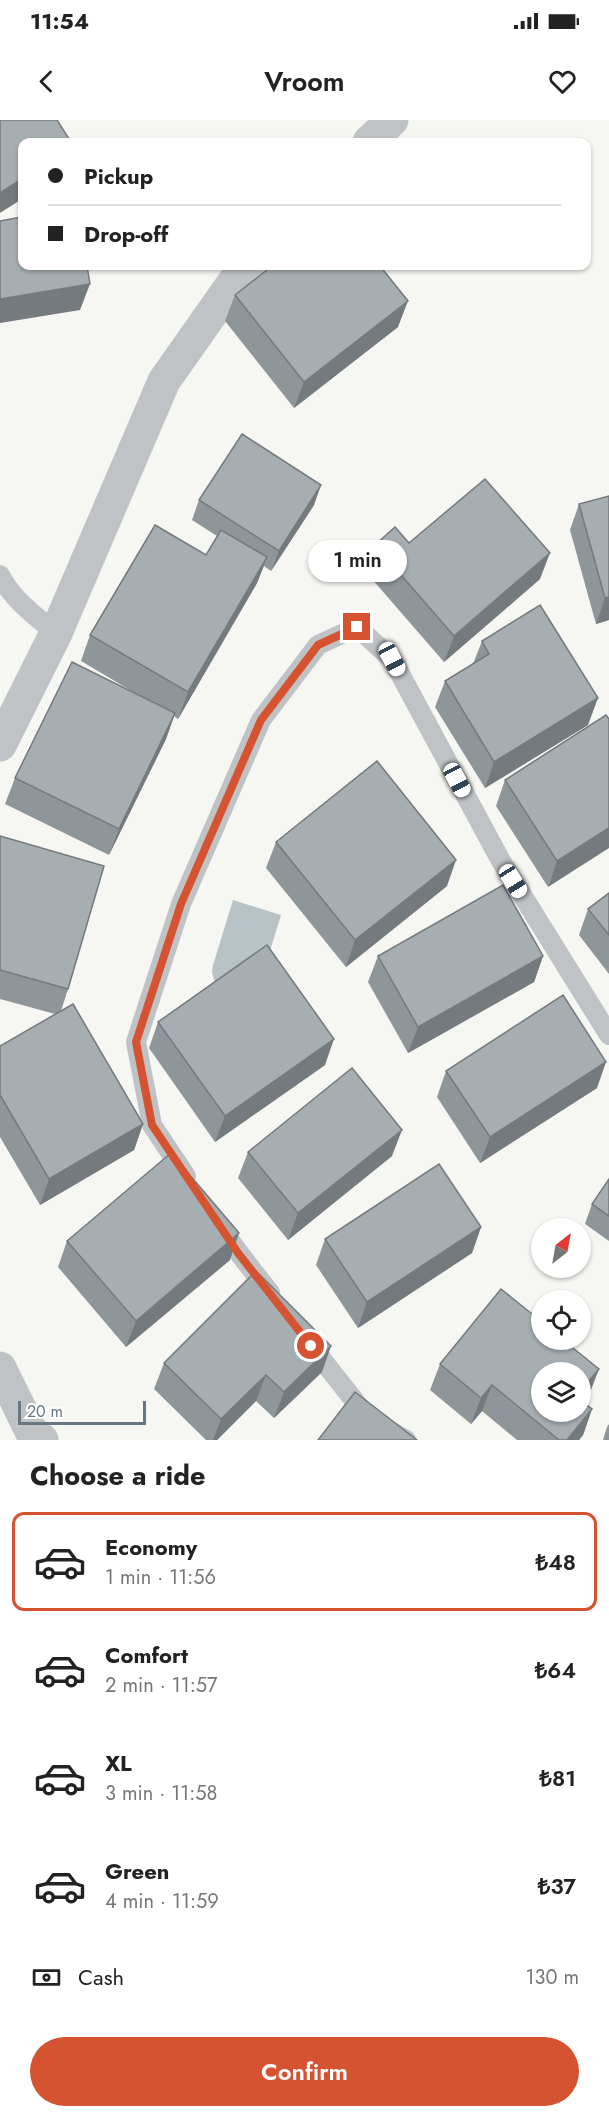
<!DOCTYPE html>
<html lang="en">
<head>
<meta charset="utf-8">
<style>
	:root { --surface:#fff; --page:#f2f2f2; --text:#222; --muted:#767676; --line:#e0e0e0; --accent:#d65332 }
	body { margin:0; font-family:Jost,sans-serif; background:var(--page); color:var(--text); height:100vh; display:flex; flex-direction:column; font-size:22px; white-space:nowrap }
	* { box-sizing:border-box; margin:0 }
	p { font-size:20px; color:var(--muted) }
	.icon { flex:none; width:33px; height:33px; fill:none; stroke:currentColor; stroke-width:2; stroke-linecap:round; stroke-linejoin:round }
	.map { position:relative; height:1320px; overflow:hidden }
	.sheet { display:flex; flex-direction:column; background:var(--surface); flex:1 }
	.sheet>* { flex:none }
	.top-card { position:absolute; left:18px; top:18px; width:573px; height:132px; border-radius:12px; box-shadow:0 2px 4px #0004; display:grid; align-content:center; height:132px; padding:0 30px; background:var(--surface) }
	.needle { width:39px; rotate:31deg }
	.controls { position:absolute; left:531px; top:1098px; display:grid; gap:12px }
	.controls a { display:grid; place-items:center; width:60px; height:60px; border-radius:50%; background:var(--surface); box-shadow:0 2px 4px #0004; font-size:30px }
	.scale { position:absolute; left:18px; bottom:15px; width:128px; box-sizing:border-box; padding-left:6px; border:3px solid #677681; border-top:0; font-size:16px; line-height:21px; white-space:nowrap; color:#677681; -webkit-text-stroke:4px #fff; paint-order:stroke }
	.end { position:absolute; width:27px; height:27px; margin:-14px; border:8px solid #d65332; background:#fff; box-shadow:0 0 0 3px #fff }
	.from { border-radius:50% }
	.bubble { position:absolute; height:42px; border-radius:21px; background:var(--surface); box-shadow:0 2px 4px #0004; font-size:20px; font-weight:600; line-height:42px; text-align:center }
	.car { position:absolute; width:18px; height:36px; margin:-18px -9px; border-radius:8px; box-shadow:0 0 4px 2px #0007; background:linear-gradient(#fff 24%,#345 0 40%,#fff 0 76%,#345 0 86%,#fff 0) }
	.top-card b { display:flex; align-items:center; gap:21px; height:57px; font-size:22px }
	.top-card b+b { border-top:2px solid var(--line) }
	.top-card i { width:15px; height:15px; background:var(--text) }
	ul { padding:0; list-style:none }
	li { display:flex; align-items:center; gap:18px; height:99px; margin:0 12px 9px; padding:0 18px; border:3px solid transparent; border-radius:12px }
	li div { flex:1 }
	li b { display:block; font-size:22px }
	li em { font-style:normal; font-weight:600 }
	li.on { border-color:var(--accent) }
	li>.icon { width:54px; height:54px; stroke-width:1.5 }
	h2 { padding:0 30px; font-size:27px; line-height:72px }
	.pay { display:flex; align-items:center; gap:15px; height:66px; padding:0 30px; font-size:22px }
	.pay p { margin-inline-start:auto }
	.button { display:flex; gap:12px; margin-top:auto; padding:12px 30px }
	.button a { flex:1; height:69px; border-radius:36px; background:var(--accent); color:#fff; font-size:24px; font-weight:600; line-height:69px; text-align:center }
	.status { display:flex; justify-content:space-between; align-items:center; height:42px; padding:0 30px; background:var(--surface); direction:ltr }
	.status svg { height:16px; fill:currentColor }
	header { display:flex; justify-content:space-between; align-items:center; height:78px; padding:0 30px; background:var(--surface); font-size:27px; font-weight:600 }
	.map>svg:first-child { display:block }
</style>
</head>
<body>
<div class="status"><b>11:54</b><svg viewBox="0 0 49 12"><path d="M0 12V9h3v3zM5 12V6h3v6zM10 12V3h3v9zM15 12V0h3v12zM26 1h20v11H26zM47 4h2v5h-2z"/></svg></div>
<header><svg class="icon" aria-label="back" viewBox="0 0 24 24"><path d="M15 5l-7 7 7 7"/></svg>Vroom<svg class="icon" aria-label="heart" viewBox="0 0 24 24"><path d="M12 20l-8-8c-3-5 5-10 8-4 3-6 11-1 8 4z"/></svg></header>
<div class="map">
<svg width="609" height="1320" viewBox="0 0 609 1320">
	<rect width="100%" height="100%" fill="#f6f6f2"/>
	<path fill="#b8c3c7" d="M233,780L281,795L261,860L215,864L212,852L213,845Z"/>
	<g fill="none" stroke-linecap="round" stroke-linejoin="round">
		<g stroke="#bfc3c6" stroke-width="20">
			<path d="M0,455C13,480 35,496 56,513"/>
			<path d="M186,1056L152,1005L136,922L181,784L261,600L318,525L357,507L392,539L501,741L609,915"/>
			<path d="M219,1105L239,1133L270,1173"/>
			<path d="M308,1222L369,1299L406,1320"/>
		</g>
		<g stroke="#bfc3c6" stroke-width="33">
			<path d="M369,22L392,0"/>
			<path d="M0,625L56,513L164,261L238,156L248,146"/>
			<path d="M0,1248L31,1311L42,1320"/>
		</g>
	</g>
	<g fill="#8f9699">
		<path d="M235,175L398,207L294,288L225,201Z"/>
		<path d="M609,376V500L596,504L570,410L579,384Z"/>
		<path d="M199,380L314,385L271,451L264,446L257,463L178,599L174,596L166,619L109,735L5,684L15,658L135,573L81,541L90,515L206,435L217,416L192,400Z"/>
		<path d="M409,423L540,459L444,542L365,451L375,425Z"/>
		<path d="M482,521L588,605L485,668L435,587L445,561L473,544Z"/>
		<path d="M609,599L548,767L496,686L505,660Z"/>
		<path d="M0,716L68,869L61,891L143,1004L134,1030L40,1085L0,1017V926L55,894L0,879Z"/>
		<path d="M276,722L447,766L346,847L266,748Z"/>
		<path d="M609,773V854L579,815L588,789Z"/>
		<path d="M378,836H543L534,862L408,933L368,862Z"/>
		<path d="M158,902L325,945L215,1022L149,928Z"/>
		<path d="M446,951L597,968L480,1043L437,977Z"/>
		<path d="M248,1032L392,1036L288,1120L238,1058Z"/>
		<path d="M609,1059V1121L585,1104L592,1084Z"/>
		<path d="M481,1107L472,1133L358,1208L316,1145L325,1119Z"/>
		<path d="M67,1121L230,1140L126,1227L58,1147Z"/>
		<path d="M164,1243L322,1252L274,1298L256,1281L217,1320H206L154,1269Z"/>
		<path d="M440,1244L589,1275L583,1282L592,1289L583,1315L579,1320H517L482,1291L471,1304L430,1270Z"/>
		<path d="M609,1304V1320H603L607,1307Z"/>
	</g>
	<g fill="#747a7d">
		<path d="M22,59V79L0,93V73Z"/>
		<path d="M90,164L80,190L0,203V179Z"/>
		<path d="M408,181L398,207L294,288L304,262Z"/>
		<path d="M321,365L314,385L271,451L279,431Z"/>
		<path d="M550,433L540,459L444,542L454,516Z"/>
		<path d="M267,437L257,463L178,599L188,572Z"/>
		<path d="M609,477V500L596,504L605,478Z"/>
		<path d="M598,578L588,605L485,668L494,642Z"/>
		<path d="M175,593L166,619L109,735L119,709Z"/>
		<path d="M609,708V728L548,767L557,741Z"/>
		<path d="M456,740L447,766L346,847L355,820Z"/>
		<path d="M543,836L534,862L408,933L418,907Z"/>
		<path d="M334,919L325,945L215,1022L225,996Z"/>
		<path d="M606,942L597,968L480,1043L490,1017Z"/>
		<path d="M143,1004L134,1030L40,1085L49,1059Z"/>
		<path d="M402,1010L392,1036L288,1120L298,1093Z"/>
		<path d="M481,1107L472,1133L358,1208L367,1182Z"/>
		<path d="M239,1113L230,1140L126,1227L136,1201Z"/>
		<path d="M331,1226L322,1252L274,1298L284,1272Z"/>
		<path d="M599,1249L589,1275L580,1285V1271Z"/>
		<path d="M266,1255L256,1281L217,1320H213L221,1299Z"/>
		<path d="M492,1265L482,1291L471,1304L481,1278Z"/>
		<path d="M592,1289L583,1315L579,1320H567Z"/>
	</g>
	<g fill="#a6aeb2" stroke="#747a7d" stroke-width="1.5">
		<path d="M0,0H57L71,22H22V59L0,73Z"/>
		<path d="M22,97V146H87L90,164L0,179V101Z"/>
		<path d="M272,146H380L408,181L304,262L235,175Z"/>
		<path d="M242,314L321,365L279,431L199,380Z"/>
		<path d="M485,359L550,433L454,516L375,425L395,407L409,423Z"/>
		<path d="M609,376V477L605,478L579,384Z"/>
		<path d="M155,405L206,435L221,410L267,437L188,572L90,515Z"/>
		<path d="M540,485L598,578L494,642L445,561L489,534L482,521Z"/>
		<path d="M72,542L175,593L119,709L15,658Z"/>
		<path d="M606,595L609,599V708L557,741L505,660Z"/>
		<path d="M377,641L456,740L355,820L276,722Z"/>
		<path d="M0,716L104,746L68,869L0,850Z"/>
		<path d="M503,765L543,836L418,907L378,836Z"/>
		<path d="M609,773V815L588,789Z"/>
		<path d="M267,825L334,919L225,996L158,902Z"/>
		<path d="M563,875L606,942L490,1017L446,951Z"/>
		<path d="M73,884L143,1004L49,1059L0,975V926Z"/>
		<path d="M352,948L402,1010L298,1093L248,1032Z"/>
		<path d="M171,1033L239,1113L136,1201L67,1121Z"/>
		<path d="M439,1044L481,1107L367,1182L325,1119Z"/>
		<path d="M609,1059V1096L592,1084Z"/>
		<path d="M256,1151L331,1226L284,1272L266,1255L221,1299L164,1243Z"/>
		<path d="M501,1169L542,1202V1220H563L599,1249L580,1271V1252H542V1292H580V1280L592,1289L567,1320H559L492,1265L481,1278L440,1244Z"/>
		<path d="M355,1272L417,1320H318Z"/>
	</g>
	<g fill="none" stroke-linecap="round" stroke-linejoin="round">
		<path stroke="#d65332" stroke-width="8" d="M311,1226L238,1133L152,1005L136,922L181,784L261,600L318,525L357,507"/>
	</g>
</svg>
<div class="controls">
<a><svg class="needle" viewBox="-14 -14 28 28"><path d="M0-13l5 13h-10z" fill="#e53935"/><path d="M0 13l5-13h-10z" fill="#767676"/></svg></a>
<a><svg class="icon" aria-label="locate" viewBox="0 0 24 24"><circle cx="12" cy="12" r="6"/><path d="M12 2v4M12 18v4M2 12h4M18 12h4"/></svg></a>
<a><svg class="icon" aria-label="layers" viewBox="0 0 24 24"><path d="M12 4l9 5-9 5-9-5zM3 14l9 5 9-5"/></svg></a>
</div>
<div class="scale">20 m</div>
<i class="end from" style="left:311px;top:1226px"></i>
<i class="end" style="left:357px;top:507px"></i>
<div class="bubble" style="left:308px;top:420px;width:99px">1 min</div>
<i class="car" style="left:392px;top:539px;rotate:152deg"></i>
<i class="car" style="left:457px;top:660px;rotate:152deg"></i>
<i class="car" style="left:513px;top:761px;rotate:148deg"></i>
<div class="top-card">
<b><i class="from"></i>Pickup</b>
<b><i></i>Drop-off</b>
</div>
</div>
<section class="sheet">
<h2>Choose a ride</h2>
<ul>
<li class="on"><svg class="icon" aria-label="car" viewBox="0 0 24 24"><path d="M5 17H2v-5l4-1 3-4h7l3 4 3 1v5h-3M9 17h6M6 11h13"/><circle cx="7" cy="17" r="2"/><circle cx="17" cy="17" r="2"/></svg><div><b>Economy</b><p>1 min · 11:56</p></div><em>₺48</em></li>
<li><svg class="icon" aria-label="car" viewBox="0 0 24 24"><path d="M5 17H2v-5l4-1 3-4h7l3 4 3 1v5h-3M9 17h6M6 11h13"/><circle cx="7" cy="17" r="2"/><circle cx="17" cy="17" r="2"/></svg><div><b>Comfort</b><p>2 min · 11:57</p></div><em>₺64</em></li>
<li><svg class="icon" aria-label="car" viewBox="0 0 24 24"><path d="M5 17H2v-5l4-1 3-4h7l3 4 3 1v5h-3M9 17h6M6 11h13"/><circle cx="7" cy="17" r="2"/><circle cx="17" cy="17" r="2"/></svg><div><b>XL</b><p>3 min · 11:58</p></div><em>₺81</em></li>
<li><svg class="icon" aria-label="car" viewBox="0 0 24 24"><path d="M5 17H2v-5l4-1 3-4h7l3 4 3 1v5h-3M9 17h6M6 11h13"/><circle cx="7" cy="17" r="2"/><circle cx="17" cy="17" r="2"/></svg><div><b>Green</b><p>4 min · 11:59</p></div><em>₺37</em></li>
</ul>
<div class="pay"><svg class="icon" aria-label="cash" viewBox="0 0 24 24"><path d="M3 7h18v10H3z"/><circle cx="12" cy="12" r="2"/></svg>Cash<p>130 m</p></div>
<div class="button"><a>Confirm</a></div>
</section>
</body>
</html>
